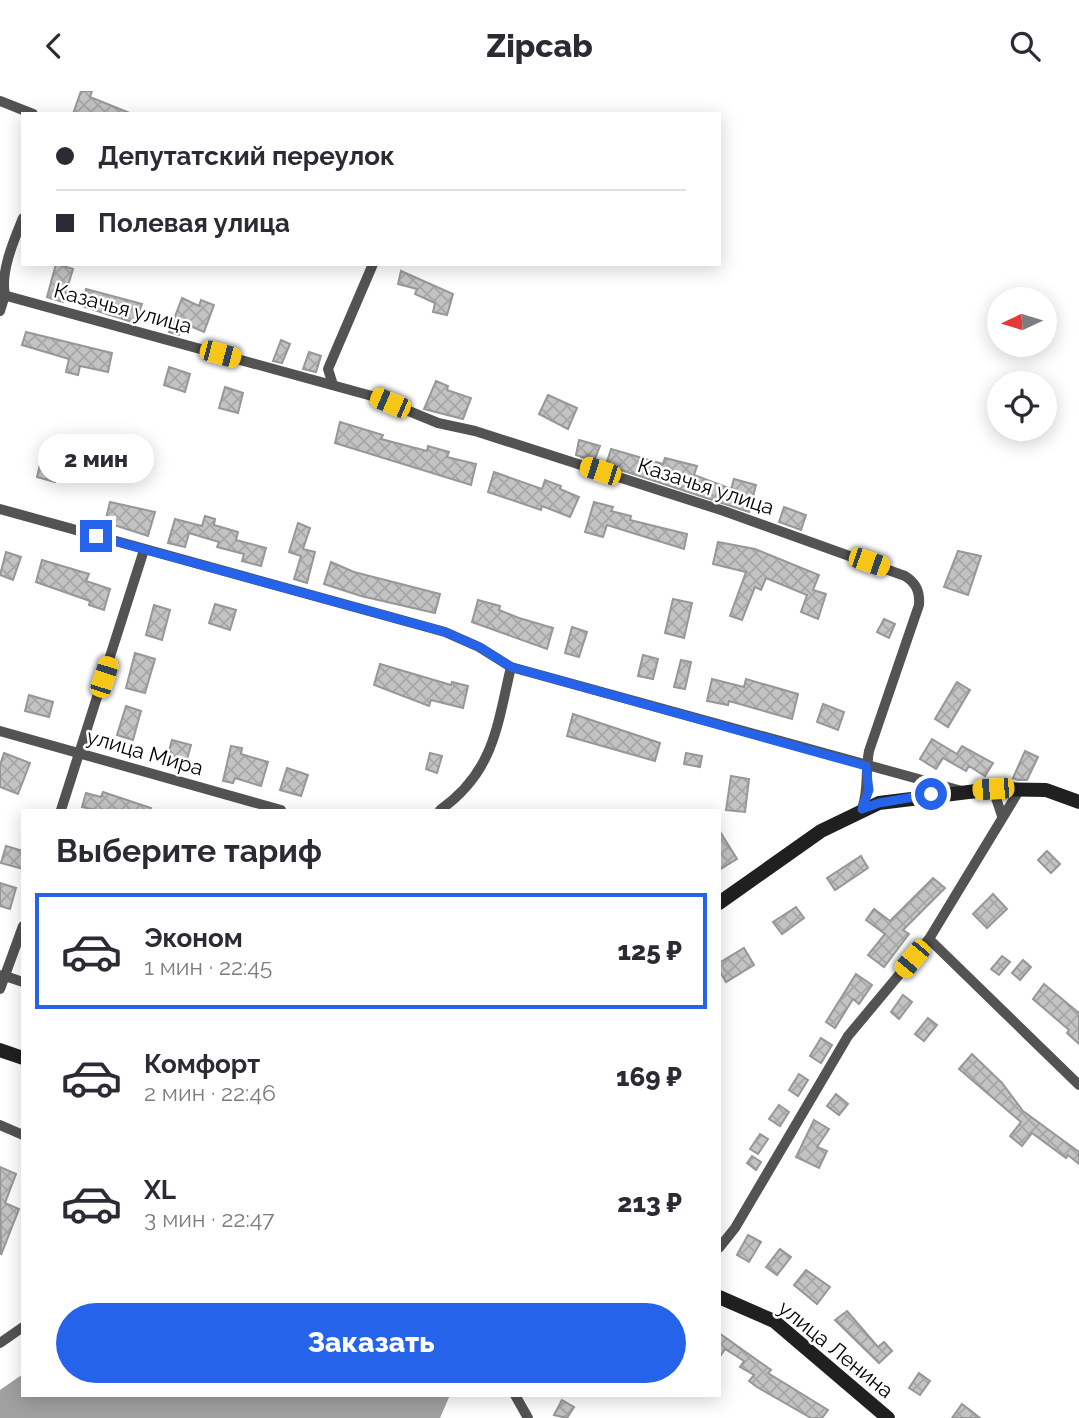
<!DOCTYPE html>
<html lang="ru">
<head>
<meta charset="utf-8">
<style>
	:root { --surface:#fff; --page:#f2f2f3; --text:#2b2b33; --muted:#7c7c81; --line:#e1e1e2; --accent:#2563eb }
	body { margin:0; font-family:Raleway,sans-serif; background:var(--page); color:var(--text); height:100vh; display:flex; flex-direction:column; font-size:26px; white-space:nowrap }
	* { box-sizing:border-box; margin:0 }
	p { font-size:23px; color:var(--muted) }
	.icon { flex:none; width:38px; height:38px; fill:none; stroke:currentColor; stroke-width:2; stroke-linecap:round; stroke-linejoin:round }
	.map { position:relative; flex:1; overflow:hidden }
	.panel { position:absolute; left:21px; top:718px; width:700px; height:588px; display:flex; flex-direction:column; background:var(--surface); border-radius:0px; box-shadow:0 4px 18px #0003 }
	.panel>* { flex:none }
	.hud { position:absolute; left:21px; top:21px; width:700px; height:154px; border-radius:0px; box-shadow:0 4px 18px #0003; display:grid; align-content:center; height:154px; padding:0 35px; background:var(--surface) }
	.needle { width:46px; rotate:266deg }
	.buttons { position:absolute; left:987px; top:196px; display:grid; gap:14px }
	.buttons a { display:grid; place-items:center; width:70px; height:70px; border-radius:50%; background:var(--surface); box-shadow:0 4px 18px #0003; font-size:35px }
	.end { position:absolute; width:32px; height:32px; margin:-16px; border:9px solid #2563eb; background:#fff; box-shadow:0 0 0 4px #fff }
	.from { border-radius:50% }
	.bubble { position:absolute; height:49px; border-radius:24px; background:var(--surface); box-shadow:0 4px 18px #0003; font-size:23px; font-weight:800; line-height:49px; text-align:center }
	.car { position:absolute; width:21px; height:42px; margin:-21px -10px; border-radius:9px; box-shadow:0 0 5px 2px #0007; background:linear-gradient(#f5c518 24%,#345 0 40%,#f5c518 0 76%,#345 0 86%,#f5c518 0) }
	.hud b { display:flex; align-items:center; gap:24px; height:66px; font-size:26px }
	.hud b+b { border-top:2px solid var(--line) }
	.hud i { width:18px; height:18px; background:var(--text) }
	ul { padding:0; list-style:none }
	li { display:flex; align-items:center; gap:21px; height:116px; margin:0 14px 10px; padding:0 21px; border:4px solid transparent; border-radius:0px }
	li div { flex:1 }
	li b { display:block; font-size:26px }
	li em { font-style:normal; font-weight:800 }
	li.active { border-color:var(--accent) }
	li>.icon { width:63px; height:63px; stroke-width:1.5 }
	h2 { padding:0 35px; font-size:32px; line-height:84px }
	.primary-button { display:flex; gap:14px; margin-top:auto; padding:14px 35px }
	.primary-button a { flex:1; height:80px; border-radius:42px; background:var(--accent); color:#fff; font-size:28px; font-weight:800; line-height:80px; text-align:center }
	header { display:flex; justify-content:space-between; align-items:center; height:91px; padding:0 35px; background:var(--surface); font-size:32px; font-weight:800 }
	.map>svg:first-child { display:block }
</style>
</head>
<body>
<header><svg class="icon" aria-label="back" viewBox="0 0 24 24"><path d="M15 5l-7 7 7 7"/></svg>Zipcab<svg class="icon" aria-label="search" viewBox="0 0 24 24"><circle cx="10" cy="10" r="6"/><path d="M15 15l6 6"/></svg></header>
<div class="map">
<svg width="1079" height="1327" viewBox="0 0 1079 1327">
	<defs>
		<pattern id="building-cross-hatch" width="8" height="8" patternUnits="userSpaceOnUse" patternTransform="scale(1.75)"><rect width="8" height="8" fill="#c3c3c3"/><path d="M0 0l8 8M0 8l8-8" fill="none" stroke="#a6a6a6"/></pattern>
	</defs>
	<rect width="100%" height="100%" fill="#fff"/>
	<path fill="#a1a1a1" d="M23,1283V1304H450L440,1327H0V1299Z"/>
	<g fill="url(#building-cross-hatch)" stroke="#979797" stroke-width="2">
		<path d="M81,0H92L90,6L132,23H73Z"/>
		<path d="M56,173L73,178L63,211L47,206Z"/>
		<path d="M401,180L453,203L447,224L433,221L435,212L415,203L417,198L398,193Z"/>
		<path d="M86,198L142,213L135,232L82,215Z"/>
		<path d="M182,207L199,215L201,209L214,214L204,241L183,232L179,244L169,241Z"/>
		<path d="M26,241L112,262L108,281L80,275L78,284L66,281L69,268L22,254Z"/>
		<path d="M281,249L290,253L282,272L273,270Z"/>
		<path d="M309,261L321,265L316,281L303,278Z"/>
		<path d="M169,276L190,283L185,301L164,294Z"/>
		<path d="M436,290L448,295L447,299L471,307L463,328L424,318Z"/>
		<path d="M225,296L243,302L238,322L219,317Z"/>
		<path d="M548,304L577,317L568,338L539,323Z"/>
		<path d="M340,331L383,344L381,348L427,360L428,355L449,361L447,366L476,373L471,394L335,352Z"/>
		<path d="M579,349L600,355L594,370L576,364Z"/>
		<path d="M611,358L663,373L665,367L697,375L694,384L731,398L734,388L756,394L749,421L606,374Z"/>
		<path d="M41,369L59,374L55,391L37,386Z"/>
		<path d="M494,381L542,398L545,389L561,395L560,398L579,406L570,426L542,415L541,419L488,401Z"/>
		<path d="M110,411L155,421L148,445L105,431Z"/>
		<path d="M594,411L613,416L611,420L631,425L630,429L687,443L684,458L607,434L603,446L585,441Z"/>
		<path d="M784,416L806,424L801,439L779,431Z"/>
		<path d="M205,425L215,428L214,434L238,441L236,449L266,457L261,475L242,470L244,463L217,456L219,451L189,442L185,456L168,452L175,428L202,435Z"/>
		<path d="M298,432L310,437L303,458L315,461L307,492L294,488L301,465L289,461Z"/>
		<path d="M718,451L755,458L819,484L813,499L826,503L818,528L801,521L807,504L766,487L761,499L755,496L742,529L730,525L746,481L713,473Z"/>
		<path d="M958,460L981,465L968,504L944,496Z"/>
		<path d="M6,461L21,466L13,489L0,484Z"/>
		<path d="M42,469L89,483L86,490L110,498L104,519L89,514L90,510L36,491Z"/>
		<path d="M331,471L354,481L440,503L435,522L361,505L324,493Z"/>
		<path d="M673,508L692,512L684,547L665,542Z"/>
		<path d="M478,509L500,515L499,519L519,527L553,537L547,558L472,531Z"/>
		<path d="M215,513L236,519L230,539L209,532Z"/>
		<path d="M154,514L170,519L162,549L146,544Z"/>
		<path d="M884,528L895,533L889,547L877,541Z"/>
		<path d="M572,536L587,541L579,566L565,562Z"/>
		<path d="M135,562L155,568L145,602L126,597Z"/>
		<path d="M643,564L658,568L653,588L638,585Z"/>
		<path d="M681,569L691,571L685,598L674,596Z"/>
		<path d="M380,573L451,594L452,591L468,595L463,617L431,609L429,615L374,594Z"/>
		<path d="M712,588L744,596L746,588L798,603L792,628L729,610L728,614L707,610Z"/>
		<path d="M957,591L970,599L948,636L935,628Z"/>
		<path d="M29,604L53,611L49,626L25,620Z"/>
		<path d="M823,613L844,621L838,639L817,631Z"/>
		<path d="M126,615L141,620L133,649L117,644Z"/>
		<path d="M573,623L660,652L655,670L567,645Z"/>
		<path d="M932,648L957,663L962,655L993,672L985,685L969,675L966,680L943,667L936,678L920,668Z"/>
		<path d="M172,649L191,654L186,672L167,667Z"/>
		<path d="M231,655L242,657L241,663L268,671L261,695L235,687L233,692L223,690Z"/>
		<path d="M1025,660L1038,666L1027,689H1018L1013,687Z"/>
		<path d="M4,662L30,672L18,703L0,696V674Z"/>
		<path d="M430,662L442,665L437,682L426,678Z"/>
		<path d="M686,662L702,665L700,676L684,673Z"/>
		<path d="M287,677L308,684L301,705L280,699Z"/>
		<path d="M731,685L749,688L745,721L726,719Z"/>
		<path d="M103,701L151,717L150,719H95L82,716L86,702L101,706Z"/>
		<path d="M719,739L737,768L719,779Z"/>
		<path d="M6,755L23,760V778L1,772Z"/>
		<path d="M1047,760L1060,773L1051,782L1038,769Z"/>
		<path d="M861,765L868,777L835,799L827,787Z"/>
		<path d="M933,787L945,797L903,839L909,843L884,876L868,864L885,843L866,829L874,818L890,830Z"/>
		<path d="M0,792L16,797L10,818L0,815Z"/>
		<path d="M993,803L1007,818L987,837L973,823Z"/>
		<path d="M796,816L804,827L782,843L773,831Z"/>
		<path d="M744,857L754,874L726,891L719,879V872Z"/>
		<path d="M1002,865L1010,871L999,884L991,878Z"/>
		<path d="M1023,869L1031,876L1020,889L1012,882Z"/>
		<path d="M856,883L872,894L859,913L853,908L835,937L826,931Z"/>
		<path d="M1044,893L1079,922V953L1067,942L1069,939L1033,908Z"/>
		<path d="M903,904L912,911L899,928L891,921Z"/>
		<path d="M928,927L937,934L924,950L915,943Z"/>
		<path d="M821,947L832,954L821,972L810,965Z"/>
		<path d="M972,963L1002,992L1023,1020L1079,1061V1073L1068,1064L1066,1067L1032,1042L1022,1055L1010,1045L1021,1031L959,978Z"/>
		<path d="M799,983L808,989L798,1005L789,999Z"/>
		<path d="M836,1003L848,1013L839,1024L827,1015Z"/>
		<path d="M779,1014L789,1021L780,1035L769,1028Z"/>
		<path d="M814,1029L829,1038L817,1056L827,1060L819,1077L796,1066Z"/>
		<path d="M760,1043L768,1048L758,1063L750,1058Z"/>
		<path d="M752,1065L761,1071L756,1079L747,1072Z"/>
		<path d="M0,1076L16,1083L5,1112L19,1118L1,1164Z"/>
		<path d="M748,1144L761,1151L749,1171L737,1164Z"/>
		<path d="M780,1158L791,1166L777,1184L766,1176Z"/>
		<path d="M806,1179L830,1196L817,1213L794,1194Z"/>
		<path d="M847,1220L878,1256L884,1251L892,1260L879,1272L835,1229Z"/>
		<path d="M719,1242L771,1279L768,1282L828,1319L822,1327H811L757,1296L749,1290L754,1284L740,1276L744,1270L725,1258L719,1267Z"/>
		<path d="M919,1282L930,1290L920,1304L909,1297Z"/>
		<path d="M562,1309L574,1316L567,1327L554,1324Z"/>
		<path d="M962,1313L970,1319L980,1327H952Z"/>
	</g>
	<g fill="none" stroke-linecap="round" stroke-linejoin="round">
		<g stroke="#535353" stroke-width="10">
			<path d="M0,10L33,23"/>
			<path d="M0,203L372,305L438,332L475,340L724,420L905,485C916,492 920,500 919,514L869,660C865,681 869,698 862,718"/>
			<path d="M0,220L5,204C0,181 14,149 23,127"/>
			<path d="M333,294L328,278L373,173"/>
			<path d="M0,418L445,541L479,556L511,576L962,700"/>
			<path d="M0,640L281,719"/>
			<path d="M993,698L1002,725"/>
			<path d="M61,719L144,459"/>
			<path d="M440,719C494,681 497,635 511,576"/>
			<path d="M929,848L1079,994"/>
			<path d="M2,884L23,891"/>
			<path d="M0,898L23,835"/>
			<path d="M0,1034L23,1044"/>
			<path d="M719,1157L735,1137L848,945L929,848L1020,698"/>
			<path d="M0,1252L23,1236"/>
			<path d="M515,1304L528,1327"/>
		</g>
		<g stroke="#202020" stroke-width="14">
			<path d="M719,812L821,740L879,712L993,698L1046,699L1079,711"/>
			<path d="M0,959L23,967"/>
			<path d="M719,1206L774,1230L888,1327"/>
		</g>
	</g>
	<g fill="none" stroke-linecap="round" stroke-linejoin="round">
		<path stroke="#2563eb" stroke-width="9" d="M96,445L445,541L479,556L511,576L866,675L869,699L862,718L879,712L931,703"/>
	</g>
	<g text-anchor="middle" dominant-baseline="central" stroke-width="5" stroke-linejoin="round" paint-order="stroke">
		<g font-size="21" fill="#000" stroke="#fff">
			<text transform="translate(123 217) rotate(15)">Казачья улица</text>
			<text transform="translate(706 395) rotate(18)">Казачья улица</text>
			<text transform="translate(145 661) rotate(16)">улица Мира</text>
			<text transform="translate(836 1258) rotate(39)">улица Ленина</text>
		</g>
	</g>
</svg>
<div class="buttons">
<a><svg class="needle" viewBox="-14 -14 28 28"><path d="M0-13l5 13h-10z" fill="#e53935"/><path d="M0 13l5-13h-10z" fill="#7c7c81"/></svg></a>
<a><svg class="icon" aria-label="locate" viewBox="0 0 24 24"><circle cx="12" cy="12" r="6"/><path d="M12 2v4M12 18v4M2 12h4M18 12h4"/></svg></a>
</div>
<i class="end from" style="left:931px;top:703px"></i>
<i class="end" style="left:96px;top:445px"></i>
<div class="bubble" style="left:38px;top:343px;width:116px">2 мин</div>
<i class="car" style="left:220px;top:263px;rotate:105deg"></i>
<i class="car" style="left:390px;top:312px;rotate:293deg"></i>
<i class="car" style="left:600px;top:380px;rotate:288deg"></i>
<i class="car" style="left:869px;top:471px;rotate:109deg"></i>
<i class="car" style="left:104px;top:586px;rotate:18deg"></i>
<i class="car" style="left:993px;top:698px;rotate:266deg"></i>
<i class="car" style="left:912px;top:868px;rotate:220deg"></i>
<div class="hud">
<b><i class="from"></i>Депутатский переулок</b>
<b><i></i>Полевая улица</b>
</div>
<section class="panel">
<h2>Выберите тариф</h2>
<ul>
<li class="active"><svg class="icon" aria-label="car" viewBox="0 0 24 24"><path d="M5 17H2v-5l4-1 3-4h7l3 4 3 1v5h-3M9 17h6M6 11h13"/><circle cx="7" cy="17" r="2"/><circle cx="17" cy="17" r="2"/></svg><div><b>Эконом</b><p>1 мин · 22:45</p></div><em>125 ₽</em></li>
<li><svg class="icon" aria-label="car" viewBox="0 0 24 24"><path d="M5 17H2v-5l4-1 3-4h7l3 4 3 1v5h-3M9 17h6M6 11h13"/><circle cx="7" cy="17" r="2"/><circle cx="17" cy="17" r="2"/></svg><div><b>Комфорт</b><p>2 мин · 22:46</p></div><em>169 ₽</em></li>
<li><svg class="icon" aria-label="car" viewBox="0 0 24 24"><path d="M5 17H2v-5l4-1 3-4h7l3 4 3 1v5h-3M9 17h6M6 11h13"/><circle cx="7" cy="17" r="2"/><circle cx="17" cy="17" r="2"/></svg><div><b>XL</b><p>3 мин · 22:47</p></div><em>213 ₽</em></li>
</ul>
<div class="primary-button"><a>Заказать</a></div>
</section>
</div>
</body>
</html>
